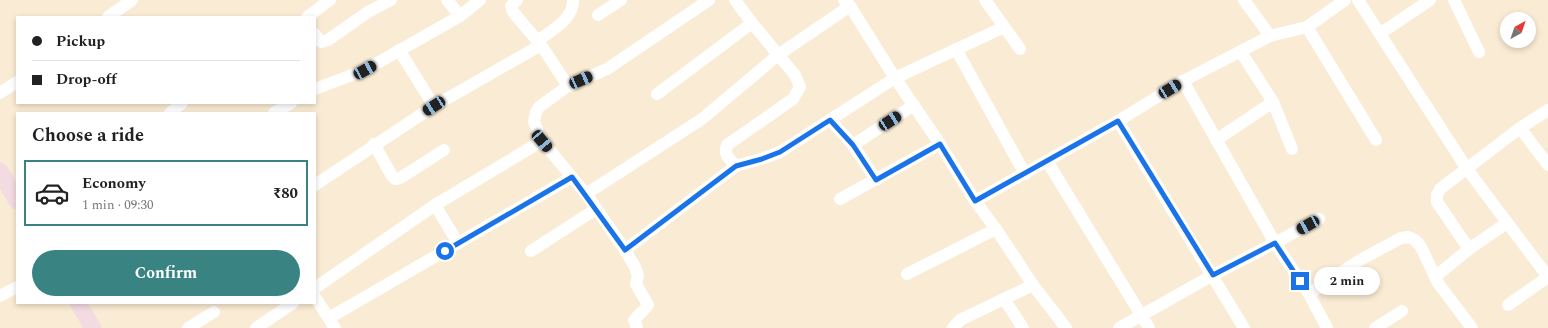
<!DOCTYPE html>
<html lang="en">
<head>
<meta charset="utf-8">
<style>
	:root { --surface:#fff; --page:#f2f2f2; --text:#222; --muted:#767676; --line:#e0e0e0; --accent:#3a8383 }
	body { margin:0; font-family:Spectral,serif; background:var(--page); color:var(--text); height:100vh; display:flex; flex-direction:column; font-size:15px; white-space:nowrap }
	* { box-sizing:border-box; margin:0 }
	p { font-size:13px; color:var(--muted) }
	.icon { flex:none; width:22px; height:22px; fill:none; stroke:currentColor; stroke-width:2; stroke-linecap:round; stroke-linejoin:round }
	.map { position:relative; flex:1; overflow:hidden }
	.drawer { position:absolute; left:16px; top:112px; width:300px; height:192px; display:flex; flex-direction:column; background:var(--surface); border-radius:0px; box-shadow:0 2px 6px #0003 }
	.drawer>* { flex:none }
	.banner { position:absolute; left:16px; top:16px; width:300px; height:88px; border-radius:0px; box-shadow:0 2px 6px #0003; display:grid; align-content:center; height:88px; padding:0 16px; background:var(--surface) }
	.needle { width:26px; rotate:40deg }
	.controls { position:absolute; left:1500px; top:12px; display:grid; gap:8px }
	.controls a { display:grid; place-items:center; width:36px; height:36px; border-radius:50%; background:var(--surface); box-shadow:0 2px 6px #0003; font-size:20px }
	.end { position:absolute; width:18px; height:18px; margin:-9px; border:5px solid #1a73e8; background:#fff; box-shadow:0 0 0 2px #fff }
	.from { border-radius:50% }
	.bubble { position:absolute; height:28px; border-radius:14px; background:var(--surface); box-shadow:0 2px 6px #0003; font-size:13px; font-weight:700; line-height:28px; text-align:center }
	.car { position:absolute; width:12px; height:24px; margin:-12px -6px; border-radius:5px; box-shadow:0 0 3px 1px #0007; background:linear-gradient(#222 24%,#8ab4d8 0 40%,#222 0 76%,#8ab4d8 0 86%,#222 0) }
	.banner b { display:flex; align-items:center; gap:14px; height:38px; font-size:15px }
	.banner b+b { border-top:1px solid var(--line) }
	.banner i { width:10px; height:10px; background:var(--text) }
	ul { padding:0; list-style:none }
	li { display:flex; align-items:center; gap:12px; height:66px; margin:0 8px 6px; padding:0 8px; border:2px solid transparent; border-radius:0px }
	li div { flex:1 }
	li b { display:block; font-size:15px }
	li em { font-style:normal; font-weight:700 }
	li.selected { border-color:var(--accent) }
	li>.icon { width:36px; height:36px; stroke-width:1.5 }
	h2 { padding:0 16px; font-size:18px; line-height:48px }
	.primary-button { display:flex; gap:8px; margin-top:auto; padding:8px 16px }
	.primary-button a { flex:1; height:46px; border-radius:24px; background:var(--accent); color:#fff; font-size:16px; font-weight:700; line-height:46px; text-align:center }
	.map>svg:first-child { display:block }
</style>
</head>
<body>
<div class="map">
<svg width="1548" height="328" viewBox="0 0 1548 328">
	<rect width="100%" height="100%" fill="#faebd4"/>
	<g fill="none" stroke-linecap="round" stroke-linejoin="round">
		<g stroke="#fff" stroke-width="12">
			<path d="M447,0L460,16"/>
			<path d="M517,0L511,6L513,12L541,45L568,86L539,107L536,112L534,122L542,141L586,194L625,250L635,267L638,276L636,284L648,305C644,311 639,314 634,320L637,328"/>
			<path d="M735,0L752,23L795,75L800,87L793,99L727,145C723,155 730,159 736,166"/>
			<path d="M844,0L850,6L895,78L940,144L975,201L996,229L1033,285L1066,328"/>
			<path d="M985,0L1020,49"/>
			<path d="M1244,0L1270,36"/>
			<path d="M1358,0L1467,169L1548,277"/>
			<path d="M1454,0L1479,52"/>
			<path d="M598,15L621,0"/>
			<path d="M108,17L132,0"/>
			<path d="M307,17L330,0"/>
			<path d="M1307,27L1376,140"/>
			<path d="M1381,33L1430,0"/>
			<path d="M315,34L321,42L328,40L368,12L391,0"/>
			<path d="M537,41C551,31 574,19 573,0"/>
			<path d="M956,49L1025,174"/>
			<path d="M399,50L434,106"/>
			<path d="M1241,52L1273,102L1292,149"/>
			<path d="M1183,81L1275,243L1309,294L1327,328"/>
			<path d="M568,86L607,69L709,0"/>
			<path d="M315,89L365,70L460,16L480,0"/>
			<path d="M0,93L17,82"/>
			<path d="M657,94L752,23"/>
			<path d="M170,113L182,103"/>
			<path d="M274,113L291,103"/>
			<path d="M830,120L853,145L876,180"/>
			<path d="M1118,121L1244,328"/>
			<path d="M1520,128L1548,165"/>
			<path d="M1216,140L1273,102"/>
			<path d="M374,144L392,176L395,179L400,178L405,175L444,150"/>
			<path d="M853,145L914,105"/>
			<path d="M1047,161L1149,328"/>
			<path d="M315,185L434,106L541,45"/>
			<path d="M586,194L702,119L778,55L850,6"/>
			<path d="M840,199L940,144"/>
			<path d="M975,201L1118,121L1183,81L1270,36L1307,27L1345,0"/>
			<path d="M435,205L458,243"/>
			<path d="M1469,249L1437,202V195L1440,189L1520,128L1548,110"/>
			<path d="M625,250L736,166L761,159L780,152L895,78L1004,27"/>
			<path d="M531,251L596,209"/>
			<path d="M907,274L996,229"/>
			<path d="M1435,277L1469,249L1507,223"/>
			<path d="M315,288L435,205L542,141"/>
			<path d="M1309,294L1360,260L1401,238L1409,237L1415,240L1421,247L1438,283L1472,328"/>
			<path d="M0,296L17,287"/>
			<path d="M315,297L335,328"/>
			<path d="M1004,299L1023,328"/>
			<path d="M1508,305L1548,277"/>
			<path d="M329,318L572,177"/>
			<path d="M188,328L214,312"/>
			<path d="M256,328L293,303"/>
			<path d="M953,328L960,320L1033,285"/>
			<path d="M1119,328L1213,275L1275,243L1319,219"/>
			<path d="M1375,328L1402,311"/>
		</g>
		<g stroke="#f3dbe1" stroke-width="17">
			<path d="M0,171L17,201"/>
			<path d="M78,303L93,328"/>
		</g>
	</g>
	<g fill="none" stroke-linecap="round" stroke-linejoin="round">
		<path stroke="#1a73e8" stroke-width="5" d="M445,251L572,177L625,250L736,166L762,159L780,152L830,120L853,145L876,180L940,144L975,201L1118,121L1213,275L1275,243L1300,281"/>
	</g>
</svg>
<div class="controls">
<a><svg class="needle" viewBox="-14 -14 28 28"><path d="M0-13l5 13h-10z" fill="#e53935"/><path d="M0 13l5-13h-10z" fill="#767676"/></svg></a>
</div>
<i class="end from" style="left:445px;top:251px"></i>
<i class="end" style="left:1300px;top:281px"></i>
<div class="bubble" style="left:1314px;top:267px;width:66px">2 min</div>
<i class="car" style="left:365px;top:70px;rotate:61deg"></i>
<i class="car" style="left:581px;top:80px;rotate:66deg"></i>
<i class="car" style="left:1170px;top:89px;rotate:59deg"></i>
<i class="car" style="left:434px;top:106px;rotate:237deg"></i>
<i class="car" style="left:890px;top:121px;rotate:57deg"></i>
<i class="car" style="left:542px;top:141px;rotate:140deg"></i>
<i class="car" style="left:1308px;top:225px;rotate:241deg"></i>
<div class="banner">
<b><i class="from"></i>Pickup</b>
<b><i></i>Drop-off</b>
</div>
<section class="drawer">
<h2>Choose a ride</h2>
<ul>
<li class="selected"><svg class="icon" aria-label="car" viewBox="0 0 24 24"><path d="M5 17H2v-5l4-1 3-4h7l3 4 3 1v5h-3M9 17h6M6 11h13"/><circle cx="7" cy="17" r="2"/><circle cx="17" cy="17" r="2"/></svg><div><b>Economy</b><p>1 min · 09:30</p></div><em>₹80</em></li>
</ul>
<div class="primary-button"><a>Confirm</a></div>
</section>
</div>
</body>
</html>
